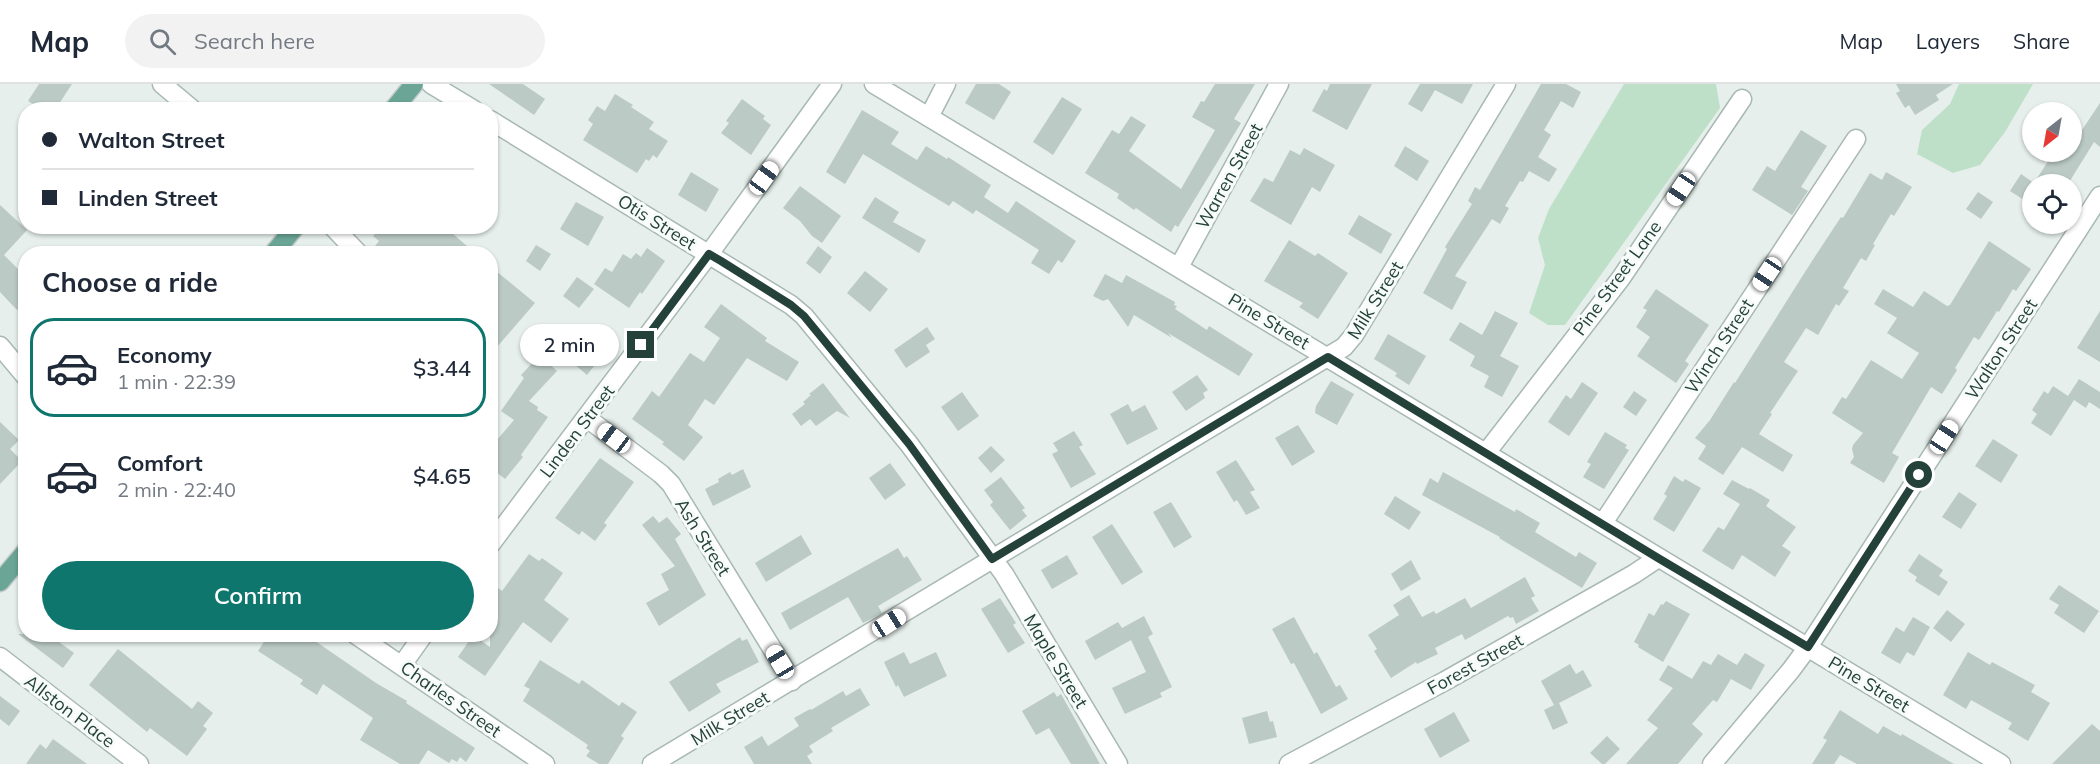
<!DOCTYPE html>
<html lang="en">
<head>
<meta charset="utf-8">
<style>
	:root { --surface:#fff; --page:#f2f2f3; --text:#1f2937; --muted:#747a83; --line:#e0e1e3; --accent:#0f766e }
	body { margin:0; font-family:Mulish,sans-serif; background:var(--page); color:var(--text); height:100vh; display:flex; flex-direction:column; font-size:22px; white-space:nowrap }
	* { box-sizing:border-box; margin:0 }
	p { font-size:20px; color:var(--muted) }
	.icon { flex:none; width:33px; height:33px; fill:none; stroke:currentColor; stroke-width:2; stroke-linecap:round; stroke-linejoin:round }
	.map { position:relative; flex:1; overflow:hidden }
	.details { position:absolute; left:18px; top:162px; width:480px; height:396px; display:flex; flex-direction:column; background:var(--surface); border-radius:24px; box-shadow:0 2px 4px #0004 }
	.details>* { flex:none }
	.top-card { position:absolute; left:18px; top:18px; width:480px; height:132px; border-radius:24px; box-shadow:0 2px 4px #0004; display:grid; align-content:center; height:132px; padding:0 24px; background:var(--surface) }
	.needle { width:39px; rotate:211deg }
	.fabs { position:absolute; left:2022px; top:18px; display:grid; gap:12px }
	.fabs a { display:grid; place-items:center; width:60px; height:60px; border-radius:50%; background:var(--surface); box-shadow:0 2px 4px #0004; font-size:30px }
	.end { position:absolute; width:27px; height:27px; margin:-14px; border:8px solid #24423a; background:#fff; box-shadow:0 0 0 3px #fff }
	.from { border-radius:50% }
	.bubble { position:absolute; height:42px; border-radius:21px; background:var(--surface); box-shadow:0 2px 4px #0004; font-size:20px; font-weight:600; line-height:42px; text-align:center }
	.car { position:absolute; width:18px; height:36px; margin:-18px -9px; border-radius:8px; box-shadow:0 0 4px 2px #0007; background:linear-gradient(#fff 24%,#345 0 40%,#fff 0 76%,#345 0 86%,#fff 0) }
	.top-card b { display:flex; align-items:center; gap:21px; height:57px; font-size:22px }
	.top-card b+b { border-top:2px solid var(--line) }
	.top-card i { width:15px; height:15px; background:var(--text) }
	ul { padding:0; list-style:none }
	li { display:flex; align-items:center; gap:18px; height:99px; margin:0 12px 9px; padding:0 12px; border:3px solid transparent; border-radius:24px }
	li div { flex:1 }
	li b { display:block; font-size:22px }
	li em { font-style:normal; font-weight:600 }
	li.selected { border-color:var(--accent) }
	li>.icon { width:54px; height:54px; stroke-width:1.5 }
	h2 { padding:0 24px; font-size:27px; line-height:72px }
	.cta { display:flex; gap:12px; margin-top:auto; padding:12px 24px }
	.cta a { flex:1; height:69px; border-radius:36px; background:var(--accent); color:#fff; font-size:24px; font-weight:600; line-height:69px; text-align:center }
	header { display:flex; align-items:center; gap:36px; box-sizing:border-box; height:84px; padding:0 30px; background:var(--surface); border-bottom:2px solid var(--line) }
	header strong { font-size:28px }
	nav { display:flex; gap:33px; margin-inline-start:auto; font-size:21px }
	.search { width:420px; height:54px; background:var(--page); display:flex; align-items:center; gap:15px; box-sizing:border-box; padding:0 21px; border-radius:33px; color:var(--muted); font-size:22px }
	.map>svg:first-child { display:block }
</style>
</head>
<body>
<header>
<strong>Map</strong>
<div class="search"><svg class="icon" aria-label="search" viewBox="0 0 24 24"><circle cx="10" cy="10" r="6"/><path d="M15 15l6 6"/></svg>Search here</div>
<nav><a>Map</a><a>Layers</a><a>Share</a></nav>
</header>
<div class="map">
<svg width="2100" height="680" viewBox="0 0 2100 680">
	<rect width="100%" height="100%" fill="#e6efeb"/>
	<g fill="#bfe0c8">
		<path d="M1624,0H1716L1720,24L1565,241H1548L1529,229L1545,181L1538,154L1549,125Z"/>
		<path d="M1959,0H2033L2005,48L1980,81L1953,89L1917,70L1922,46L1950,20Z"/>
	</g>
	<g fill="#bbcac4">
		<path d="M39,0H72L55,26H42L28,17Z"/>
		<path d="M489,0H523L545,15L534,31Z"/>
		<path d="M976,0H999L1011,8L994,36L965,19Z"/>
		<path d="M1215,0H1255L1234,35L1241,39L1178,143L1175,141L1171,148L1136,124L1134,126L1117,114L1119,110L1085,89L1112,46L1119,50L1131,32L1146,41L1129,67L1181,105L1215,46L1192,33L1201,17L1204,18Z"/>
		<path d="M1330,0H1372L1347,46L1312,27L1324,5L1327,7Z"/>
		<path d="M1420,0H1473L1462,20L1435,6L1422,28L1408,20Z"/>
		<path d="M1541,0H1566L1581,8L1573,24L1561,17L1544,46L1551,51L1538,73L1557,85L1549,98L1529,87L1523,98L1520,97L1505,122L1509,124L1500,140L1492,135L1455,192L1467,198L1452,226L1423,209L1447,165L1445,163L1472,120L1468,117L1475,103L1480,106Z"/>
		<path d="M1896,0H1953L1936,11L1939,16L1915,31L1909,21L1905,24L1896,9L1900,7Z"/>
		<path d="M615,10L633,21L631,23L654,38L649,45L668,57L657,74L653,71L649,77L646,75L637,89L583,56L593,40L588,36L597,22L605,27Z"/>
		<path d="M1062,13L1082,25L1053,71L1033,58Z"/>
		<path d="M742,15L765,32L763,35L771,41L751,71L721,49L729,39L726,37Z"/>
		<path d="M2100,19V63L2094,58L2068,100H2032V110L2027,118L2010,107L2021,90L2034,99L2054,68H2072V61Z"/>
		<path d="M862,26L899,48L891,60L917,76L926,62L947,75L948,73L991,101L984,113L1008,129L1016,117L1076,157L1062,179L1058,176L1049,190L1031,179L1039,166L976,126L973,130L953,117L949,122L863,70L845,100L826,88Z"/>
		<path d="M1801,46L1827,62L1801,103L1808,107L1792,131L1752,106L1767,82L1775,87Z"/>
		<path d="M1405,62L1429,77L1417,97L1394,82Z"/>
		<path d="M1304,64L1335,81L1320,108L1312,103L1291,141L1250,117L1264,94L1273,98L1290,66L1300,71Z"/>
		<path d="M691,88L719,105L706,128L678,111Z"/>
		<path d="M1886,88L1912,103L1894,132L1891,130L1873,160L1875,161L1866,177L1861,174L1843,204L1849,207L1839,222L1836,220L1818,251L1806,244L1784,278L1798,287L1770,329L1772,330L1759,350L1793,371L1783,388L1742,363L1723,391L1698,375L1706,362L1695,354L1710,336L1734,298L1735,299L1812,177L1841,133L1843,134L1870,89L1882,96Z"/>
		<path d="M800,102L841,132L822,159L812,152L800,137L783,124Z"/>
		<path d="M1978,108L1993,118L1981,135L1966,125Z"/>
		<path d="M875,113L899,128L893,138L926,156L919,169L862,134Z"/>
		<path d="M576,118L604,133L588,162L560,145Z"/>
		<path d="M0,121L27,146L4,171L26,193V218L17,226L0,208Z"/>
		<path d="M1359,131L1392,150L1381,170L1348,150Z"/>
		<path d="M381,142H444L476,170H384L375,162L379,157L373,152Z"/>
		<path d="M1289,156L1315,172L1318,169L1348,189L1318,235L1299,223L1303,219L1264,197Z"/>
		<path d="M1989,157L2031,185L2016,207L2013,205L1999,228L1997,227L1979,256L1974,253L1955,284L1957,286L1942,310L1931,303L1892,369L1899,373L1884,399L1850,379L1854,373L1852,365L1853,361L1863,349L1832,329L1842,313L1846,315L1871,276L1902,295L1919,269L1887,249L1897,234L1874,220L1883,205L1913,223L1924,207L1947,222L1950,221Z"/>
		<path d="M536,161L551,170L540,187L526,177Z"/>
		<path d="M818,162L832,173L820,190L806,179Z"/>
		<path d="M647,164L665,177L642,210L640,208L629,224L594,200L605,184L612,188L623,170L631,175L636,169L641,173Z"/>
		<path d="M490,182L535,219L490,271Z"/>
		<path d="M865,187L888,205L870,228L847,209Z"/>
		<path d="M1105,190L1122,199L1126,191L1175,218L1174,221L1177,222L1175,225L1207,246L1209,242L1253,270L1239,292L1168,249L1172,254L1134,231L1128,243L1108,215L1103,217L1093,212Z"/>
		<path d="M577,193L594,205L579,224L563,212Z"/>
		<path d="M1656,205L1709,241L1685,277L1689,280L1676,299L1637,272L1650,253L1636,243L1647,226L1643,224Z"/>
		<path d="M721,220L767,254L765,257L799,278L787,297L747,274L714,321L705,315L688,341L703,353L684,377L662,360L664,358L632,335L652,307L659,313L690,269L704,278L720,254L704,243Z"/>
		<path d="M1495,227L1518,239L1500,272L1519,282L1502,313L1484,303L1489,292L1470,282L1475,272L1449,256L1460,238L1482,251Z"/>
		<path d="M2100,227V278L2077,264Z"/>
		<path d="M927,243L935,255L926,261L930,268L906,284L894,266Z"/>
		<path d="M590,247L613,266L602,280L598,277L587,291L568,275Z"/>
		<path d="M1388,250L1426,272L1409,301L1395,292L1397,289L1374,275Z"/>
		<path d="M540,271L557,287L529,317L538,323L537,326L548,333L521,371L523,373L505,395L490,383V364L514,336L501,327L524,294L521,291Z"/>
		<path d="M1197,291L1208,306L1203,309L1205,314L1186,327L1172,308Z"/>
		<path d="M2079,295L2100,308V325L2089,318L2086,324L2074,316L2051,352L2031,339L2037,330L2032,326L2044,307L2048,310L2053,302L2068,312Z"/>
		<path d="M1331,297L1354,310L1337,341L1315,329L1316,322Z"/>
		<path d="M1582,298L1598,309L1569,352L1548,338L1566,311L1571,315Z"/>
		<path d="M823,299L850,334L837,327L816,342L810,335L801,342L792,330L805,320L803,318L811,311L809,310Z"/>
		<path d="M1634,307L1647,316L1636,332L1623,323Z"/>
		<path d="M962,308L979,332L958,347L941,323Z"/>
		<path d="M1128,320L1132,328L1145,321L1158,345L1127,361L1110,330Z"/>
		<path d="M0,338L19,356L10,365L22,377L0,400Z"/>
		<path d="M1298,341L1315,368L1292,382L1275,354Z"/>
		<path d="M1074,347L1083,361L1079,363L1096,390L1071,404L1052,370L1058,367L1053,359Z"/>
		<path d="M1605,348L1627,361L1625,364L1629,366L1604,405L1583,393L1591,380L1587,378Z"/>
		<path d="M1993,355L2018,371L2001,399L1975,382Z"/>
		<path d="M991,362L1005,376L991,389L978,374Z"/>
		<path d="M600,374L634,398L604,439L607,441L595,457L582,447L579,451L555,434Z"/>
		<path d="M1236,376L1255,406L1250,408L1260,424L1246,431L1237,416L1234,418L1216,388Z"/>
		<path d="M890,379L906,401L885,416L869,394Z"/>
		<path d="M743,385L751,403L713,422L705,405L719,398L718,395L730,388L732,391Z"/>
		<path d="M1443,388L1515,428L1516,425L1540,439L1535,448L1576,473L1579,468L1597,479L1582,504L1499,454L1500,453L1422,411L1430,394L1438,399Z"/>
		<path d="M1674,392L1683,398L1685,395L1701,404L1674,448L1653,435L1667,412L1664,410Z"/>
		<path d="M1001,393L1025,424L1022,426L1027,432L1010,446L990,421L993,418L984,406Z"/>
		<path d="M1732,396L1749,405L1750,404L1770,416L1766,422L1796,443L1782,462L1791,468L1775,493L1742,471L1733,486L1702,467L1718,443L1724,446L1740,420L1723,410Z"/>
		<path d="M1959,408L1977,420L1961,445L1942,433Z"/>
		<path d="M1395,412L1421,428L1409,446L1384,430Z"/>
		<path d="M1171,418L1192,453L1174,464L1153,428Z"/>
		<path d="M653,432L659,439L667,433L681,450L675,455L706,511L659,542L646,519L669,506L661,490L675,482L642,441Z"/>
		<path d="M1112,440L1143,488L1122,501L1092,453Z"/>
		<path d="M801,451L812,470L766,498L755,479Z"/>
		<path d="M898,464L904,474L907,472L922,496L878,522L882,529L863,539L848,513L790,546L781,529Z"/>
		<path d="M529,470L539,477L542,474L563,489L544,516L569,535L551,559L523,538L485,592L458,573L473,551L490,563V513L498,504L502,507Z"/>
		<path d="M1919,470L1943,486L1939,492L1948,498L1939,512L1915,497L1917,493L1908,487Z"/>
		<path d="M1067,471L1078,490L1052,505L1041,486Z"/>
		<path d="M1411,476L1421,495L1401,507L1391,490Z"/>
		<path d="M1525,493L1535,512L1531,514L1539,527L1516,540L1513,533L1510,534L1508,532L1465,556L1462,550L1435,564L1438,570L1417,580L1416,578L1391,594L1374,567L1377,565L1368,551L1399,531L1393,521L1409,511L1422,533L1434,527L1436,530L1465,514L1471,524Z"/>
		<path d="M2059,501L2099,527L2084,549L2054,529L2059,521L2049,515Z"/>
		<path d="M1000,514L1016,539L1013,541L1025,559L1008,569L981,525Z"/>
		<path d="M1666,517L1690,530L1663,578L1638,563L1639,561L1634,558L1649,529L1654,532L1661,520L1663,521Z"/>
		<path d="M1947,526L1965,540L1951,558L1933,544Z"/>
		<path d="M1144,532L1153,550L1148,553L1172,603L1160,609L1162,613L1125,630L1112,604L1146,588L1131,556L1095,576L1085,557L1118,538L1122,544Z"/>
		<path d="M1294,533L1314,570L1317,568L1336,603L1340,601L1348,615L1321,630L1294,579L1291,580L1272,545Z"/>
		<path d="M1913,533L1930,543L1914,572L1907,568L1900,580L1881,569L1896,543L1904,548Z"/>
		<path d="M18,550H64L59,558L74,569L63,584Z"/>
		<path d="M269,550H305L376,599L407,617L406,619L475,664L466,678L460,673L457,678L452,675L449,679L428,666L419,680H400L360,656L373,634L323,600L317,611L300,600L303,596L258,567Z"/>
		<path d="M740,553L742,557L747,555L759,578L716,600L721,608L689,628L669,598Z"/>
		<path d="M118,565L192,625L198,617L213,629L203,642L207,645L187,672L150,644L147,648L89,601Z"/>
		<path d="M904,568L910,580L936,568L947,592L904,613L898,601L896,603L884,578Z"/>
		<path d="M1968,568L1990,581L1992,578L2035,601L2031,608L2050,619L2028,657L2008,645L2012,639L1971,616L1966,625L1943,611Z"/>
		<path d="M1745,569L1765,581L1751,606L1731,595L1717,618L1713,616L1692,640L1703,650L1678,680H1626L1658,644L1647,636L1673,604L1659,596L1668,581L1692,595L1703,577L1711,581L1718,570L1737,581Z"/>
		<path d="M540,576L579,600L582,596L619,622L622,618L637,628L621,652L624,654L608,680H599L586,672L590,667L586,664L588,661L523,617L530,605L524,602Z"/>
		<path d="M1570,580L1576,590L1583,586L1592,602L1559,619L1568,639L1553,646L1544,626L1554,621L1541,597Z"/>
		<path d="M860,604L870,621L831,644L833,647L809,662L813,668L807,672L812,680H754L744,663L762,652L768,662L799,642L794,634L810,625L811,626L843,607L846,612Z"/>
		<path d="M1054,608L1057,613L1061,610L1100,680H1071L1049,644L1036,651L1022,627Z"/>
		<path d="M0,612L20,627L9,642L0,635Z"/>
		<path d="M1840,626L1878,650L1883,642L1901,652L1902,650L1954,680H1857L1840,671L1834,680H1812L1827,656L1823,654Z"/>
		<path d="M1267,627L1270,638L1273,637L1277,653L1249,660L1242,634Z"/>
		<path d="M1454,628L1470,657L1440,674L1424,645Z"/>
		<path d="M2092,640L2100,647V680H2052Z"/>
		<path d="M1607,652L1620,665L1605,680H1602L1590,669Z"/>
		<path d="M53,655L87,680H26L40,660L46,665Z"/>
	</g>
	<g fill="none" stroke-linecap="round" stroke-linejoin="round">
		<g stroke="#a8b8b2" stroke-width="21">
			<g id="minor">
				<path d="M162,0L193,26"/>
				<path d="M431,0L474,26"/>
				<path d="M874,0L2001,680"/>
				<path d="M929,33L946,0"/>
				<path d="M490,36L791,221L804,232L909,360L1004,490L1118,680"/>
				<path d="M332,142L359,170"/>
				<path d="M1179,183L1279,0"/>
				<path d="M0,262L26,293"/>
				<path d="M587,334L661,390L671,400L792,597"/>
				<path d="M1486,369L1621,194L1742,15"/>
				<path d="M1603,439L1856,55"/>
				<path d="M490,461L709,170L832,0"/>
				<path d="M355,550L545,680"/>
				<path d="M0,573L139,680"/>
				<path d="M402,581L424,550"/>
				<path d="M652,680L1344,263L1354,251L1506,0"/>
				<path d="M1289,680L1445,597L1634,490L1658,474"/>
				<path d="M1712,680L1791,586L1808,563L2100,112"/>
			</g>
		</g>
		<g stroke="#c2cac8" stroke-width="21">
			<g id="major">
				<path d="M393,26L414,0"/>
				<path d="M273,170L296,142"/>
				<path d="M0,498L26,467"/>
			</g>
		</g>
		<use href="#minor" stroke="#fff" stroke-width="18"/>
		<use href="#major" stroke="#6aa596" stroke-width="18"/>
	</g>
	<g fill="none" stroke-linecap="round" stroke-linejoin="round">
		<path stroke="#24423a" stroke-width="8" d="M641,261L709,170L721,177L791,221L804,232L909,360L992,475L1328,273L1658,474L1808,563L1919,391"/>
	</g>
	<g text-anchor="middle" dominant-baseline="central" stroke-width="6" stroke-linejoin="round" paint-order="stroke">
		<g font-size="18" fill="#24423a" stroke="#f7fbf9">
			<text transform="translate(1229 92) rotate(-61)">Warren Street</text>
			<text transform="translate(657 138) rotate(32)">Otis Street</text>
			<text transform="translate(1617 194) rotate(-54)">Pine Street Lane</text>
			<text transform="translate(1375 216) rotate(-58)">Milk Street</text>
			<text transform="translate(1269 237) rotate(31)">Pine Street</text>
			<text transform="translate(1719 262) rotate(-57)">Winch Street</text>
			<text transform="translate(2001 265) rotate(-57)">Walton Street</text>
			<text transform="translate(577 347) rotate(-53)">Linden Street</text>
			<text transform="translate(703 453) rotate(58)">Ash Street</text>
			<text transform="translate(1056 577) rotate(59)">Maple Street</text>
			<text transform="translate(1475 580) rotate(-29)">Forest Street</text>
			<text transform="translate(1869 600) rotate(31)">Pine Street</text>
			<text transform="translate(451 615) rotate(35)">Charles Street</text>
			<text transform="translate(70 627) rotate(37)">Allston Place</text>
			<text transform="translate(730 634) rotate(-31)">Milk Street</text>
		</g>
	</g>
</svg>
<div class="fabs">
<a><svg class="needle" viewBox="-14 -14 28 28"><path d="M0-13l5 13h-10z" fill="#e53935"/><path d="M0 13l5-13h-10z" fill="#747a83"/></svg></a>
<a><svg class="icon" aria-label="locate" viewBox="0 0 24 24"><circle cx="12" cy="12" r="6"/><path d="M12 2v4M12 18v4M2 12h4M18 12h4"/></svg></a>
</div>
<i class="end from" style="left:1919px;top:391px"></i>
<i class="end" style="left:641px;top:261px"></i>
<div class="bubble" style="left:520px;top:240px;width:99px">2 min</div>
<i class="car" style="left:764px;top:94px;rotate:36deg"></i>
<i class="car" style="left:1681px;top:105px;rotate:214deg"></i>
<i class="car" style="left:1767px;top:190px;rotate:214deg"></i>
<i class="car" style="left:1944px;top:353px;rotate:33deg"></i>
<i class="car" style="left:614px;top:354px;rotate:307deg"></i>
<i class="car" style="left:889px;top:539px;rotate:58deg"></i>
<i class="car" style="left:780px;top:578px;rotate:329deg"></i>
<div class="top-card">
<b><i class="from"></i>Walton Street</b>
<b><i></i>Linden Street</b>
</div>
<section class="details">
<h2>Choose a ride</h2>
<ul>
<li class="selected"><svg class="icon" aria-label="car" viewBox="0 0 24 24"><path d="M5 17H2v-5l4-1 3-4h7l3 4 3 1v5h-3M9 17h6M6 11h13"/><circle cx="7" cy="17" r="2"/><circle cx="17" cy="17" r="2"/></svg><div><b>Economy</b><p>1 min · 22:39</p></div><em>$3.44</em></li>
<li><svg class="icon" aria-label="car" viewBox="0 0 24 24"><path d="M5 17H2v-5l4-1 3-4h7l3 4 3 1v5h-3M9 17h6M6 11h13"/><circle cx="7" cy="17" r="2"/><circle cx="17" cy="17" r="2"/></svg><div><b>Comfort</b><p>2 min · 22:40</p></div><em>$4.65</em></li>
</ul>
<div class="cta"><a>Confirm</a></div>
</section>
</div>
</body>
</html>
